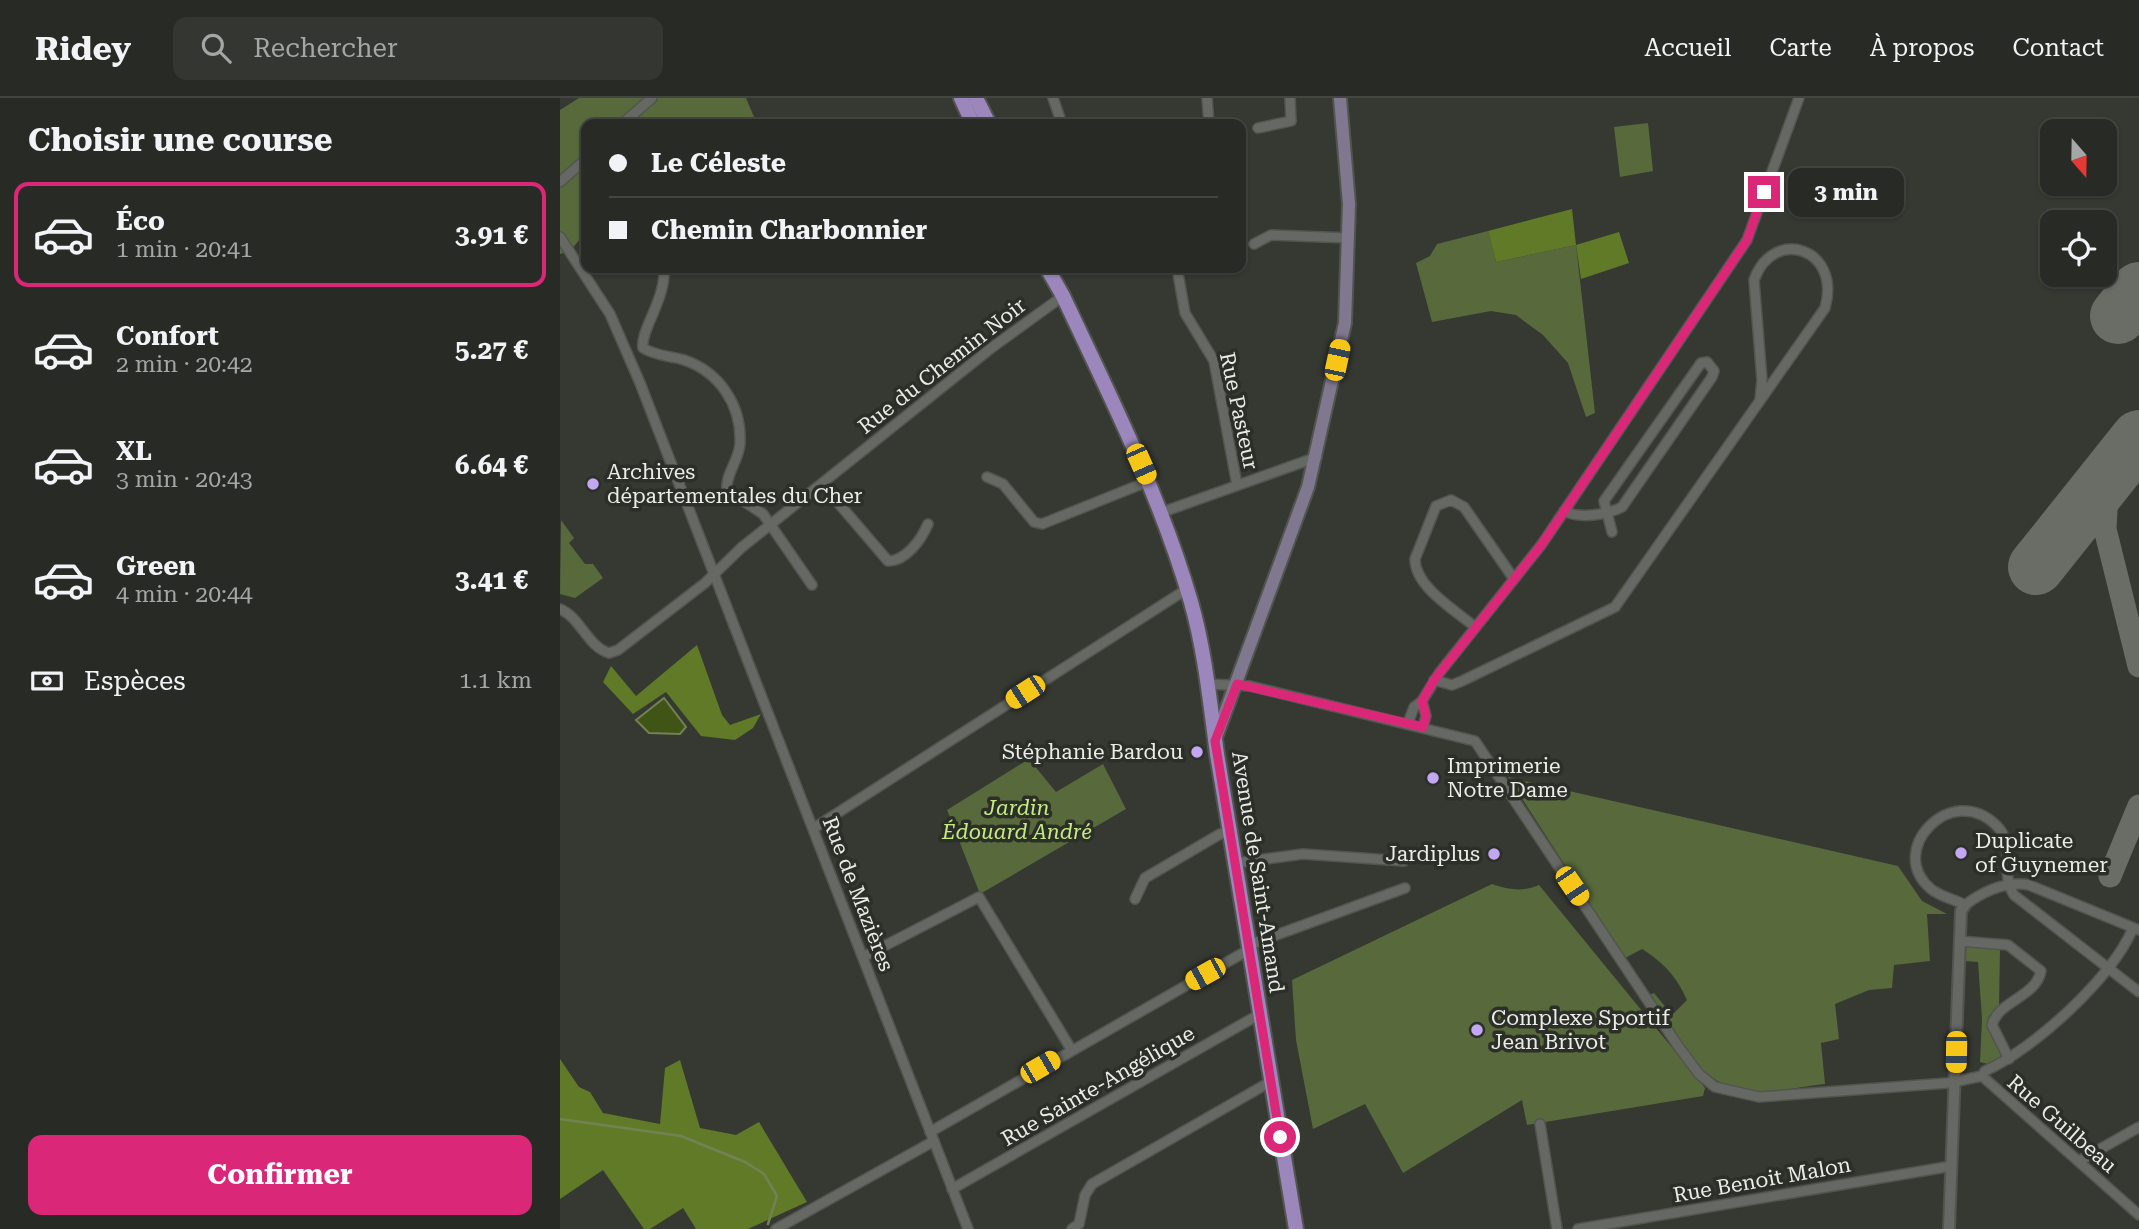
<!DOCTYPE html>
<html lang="fr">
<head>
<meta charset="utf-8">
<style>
	:root { --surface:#282a26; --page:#343632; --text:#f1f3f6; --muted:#a5a7a7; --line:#444643; --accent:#db2777 }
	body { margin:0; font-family:"Roboto Serif",serif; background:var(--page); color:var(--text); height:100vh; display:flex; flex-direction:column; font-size:26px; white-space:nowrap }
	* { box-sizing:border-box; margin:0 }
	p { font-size:23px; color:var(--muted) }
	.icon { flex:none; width:38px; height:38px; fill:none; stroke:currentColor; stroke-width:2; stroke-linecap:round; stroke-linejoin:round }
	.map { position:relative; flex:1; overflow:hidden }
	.drawer { display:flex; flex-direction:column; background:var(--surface); width:560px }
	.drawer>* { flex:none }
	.guide { position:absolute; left:21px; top:21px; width:665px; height:154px; border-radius:14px; box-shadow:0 2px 5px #0004,0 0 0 2px var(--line); display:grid; align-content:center; height:154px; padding:0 28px; background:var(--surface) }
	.needle { width:46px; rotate:160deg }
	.fabs { position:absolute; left:1480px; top:21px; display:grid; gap:14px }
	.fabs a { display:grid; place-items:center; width:77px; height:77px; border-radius:14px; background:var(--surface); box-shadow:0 2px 5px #0004,0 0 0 2px var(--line); font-size:35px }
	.end { position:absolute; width:32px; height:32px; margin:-16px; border:9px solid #db2777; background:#fff; box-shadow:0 0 0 4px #fff }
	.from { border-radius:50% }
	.bubble { position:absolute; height:49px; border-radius:14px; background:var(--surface); box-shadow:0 2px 5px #0004,0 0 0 2px var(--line); font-size:23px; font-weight:700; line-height:49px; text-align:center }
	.car { position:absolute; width:21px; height:42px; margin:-21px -10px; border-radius:9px; box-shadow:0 0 5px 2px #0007; background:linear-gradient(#f5c518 24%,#345 0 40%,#f5c518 0 76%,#345 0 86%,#f5c518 0) }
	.guide b { display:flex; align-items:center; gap:24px; height:66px; font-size:26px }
	.guide b+b { border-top:2px solid var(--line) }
	.guide i { width:18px; height:18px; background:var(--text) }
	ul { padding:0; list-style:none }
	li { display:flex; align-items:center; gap:21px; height:105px; margin:0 14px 10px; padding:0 14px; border:4px solid transparent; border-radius:14px }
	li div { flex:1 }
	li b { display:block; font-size:26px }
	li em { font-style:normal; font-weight:700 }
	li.selected { border-color:var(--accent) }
	li>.icon { width:63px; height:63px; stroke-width:1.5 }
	h2 { padding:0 28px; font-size:32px; line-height:84px }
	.pay { display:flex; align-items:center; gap:18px; height:77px; padding:0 28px; font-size:26px }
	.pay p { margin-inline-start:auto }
	.action { display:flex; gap:14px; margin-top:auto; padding:14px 28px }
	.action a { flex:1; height:80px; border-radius:14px; background:var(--accent); color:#fff; font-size:28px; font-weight:700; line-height:80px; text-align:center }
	header { display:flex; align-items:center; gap:42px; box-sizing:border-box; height:98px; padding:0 35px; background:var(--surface); border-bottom:2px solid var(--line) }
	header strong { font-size:33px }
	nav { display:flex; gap:38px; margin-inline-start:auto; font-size:24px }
	.search { width:490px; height:63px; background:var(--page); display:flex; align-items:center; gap:18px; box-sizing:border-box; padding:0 24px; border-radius:14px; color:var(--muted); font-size:26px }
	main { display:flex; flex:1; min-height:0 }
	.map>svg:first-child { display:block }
</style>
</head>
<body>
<header>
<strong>Ridey</strong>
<div class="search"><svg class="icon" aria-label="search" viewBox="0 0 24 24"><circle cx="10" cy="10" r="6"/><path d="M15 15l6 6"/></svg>Rechercher</div>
<nav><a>Accueil</a><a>Carte</a><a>À propos</a><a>Contact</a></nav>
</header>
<main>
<section class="drawer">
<h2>Choisir une course</h2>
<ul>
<li class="selected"><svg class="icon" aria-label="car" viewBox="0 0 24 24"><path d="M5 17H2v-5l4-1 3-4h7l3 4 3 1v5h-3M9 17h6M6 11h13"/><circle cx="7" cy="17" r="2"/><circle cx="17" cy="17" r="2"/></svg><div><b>Éco</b><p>1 min · 20:41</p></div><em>3.91 €</em></li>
<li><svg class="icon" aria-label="car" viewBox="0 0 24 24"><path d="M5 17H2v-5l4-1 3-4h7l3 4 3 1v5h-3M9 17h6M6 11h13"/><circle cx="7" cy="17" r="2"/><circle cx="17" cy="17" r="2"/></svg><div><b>Confort</b><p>2 min · 20:42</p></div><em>5.27 €</em></li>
<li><svg class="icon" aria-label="car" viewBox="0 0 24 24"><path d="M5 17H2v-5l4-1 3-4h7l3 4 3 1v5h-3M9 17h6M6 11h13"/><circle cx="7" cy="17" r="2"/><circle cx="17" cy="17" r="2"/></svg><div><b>XL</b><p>3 min · 20:43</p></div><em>6.64 €</em></li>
<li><svg class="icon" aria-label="car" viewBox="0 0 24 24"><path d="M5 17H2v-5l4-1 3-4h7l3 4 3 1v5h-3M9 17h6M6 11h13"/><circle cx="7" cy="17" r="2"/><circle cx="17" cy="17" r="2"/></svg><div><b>Green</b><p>4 min · 20:44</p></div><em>3.41 €</em></li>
</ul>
<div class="pay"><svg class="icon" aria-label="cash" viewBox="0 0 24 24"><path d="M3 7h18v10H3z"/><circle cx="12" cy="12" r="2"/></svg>Espèces<p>1.1 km</p></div>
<div class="action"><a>Confirmer</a></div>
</section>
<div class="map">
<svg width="1579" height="1131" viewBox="0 0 1579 1131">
	<rect width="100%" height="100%" fill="#363832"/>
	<g fill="#58693c">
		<path d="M19,0H186L197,26H26V134L10,153L0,156V12Z"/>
		<path d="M1088,25L1093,73L1060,79L1054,29Z"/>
		<path d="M928,133L936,164L1016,147L1035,315L1026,319L1008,265L983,237L956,217L931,213L872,224L856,165L870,158L877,146Z"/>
		<path d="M1,422L14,440L9,445L25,466H33L43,480L15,500L0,496Z"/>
		<path d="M469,661L496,694L543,666L566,711L420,796L387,712Z"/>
		<path d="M948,679L1338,768L1362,803L1387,816H1367L1370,863L1334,867L1332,890L1309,892L1275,906L1279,941L1261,945L1265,986C1241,988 1219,995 1196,994C1140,993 1116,937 1089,897L1094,895L1112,917L1127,902C1116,878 1104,865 1082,851L1065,860Z"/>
		<path d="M932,786C950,792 962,794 979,787L1145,990L1143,998L967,1027L962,1002L843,1075L805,1006L753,1031L736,942L732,882Z"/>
		<path d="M1407,847L1440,850L1439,911L1429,918L1427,925L1442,956L1440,961L1428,966L1420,964L1422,921L1418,864L1404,863Z"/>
	</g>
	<g fill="#607a28">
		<path d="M1012,111L1016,147L1059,134L1069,165L1021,181L1016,147L936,164L928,133Z"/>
		<path d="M137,547L162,617L170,627L201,616L193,630L175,642L141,638L106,594L73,616L43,584L51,568L76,598Z"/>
		<path d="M0,961L19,989L30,994L43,1015L100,1026L105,970L120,962L140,1030L176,1037L199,1024L247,1104L188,1131H136L123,1110L90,1131H84L43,1072L0,1101Z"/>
	</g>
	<path fill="#405415" stroke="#738254" stroke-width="2" d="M104,600L126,629L120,636L89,635L76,622Z"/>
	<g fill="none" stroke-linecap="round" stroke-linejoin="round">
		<path stroke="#738254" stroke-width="2.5" d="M0,1021L121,1038L185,1064L204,1076L217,1098L208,1126"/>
		<g stroke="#6a6c66" stroke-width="23">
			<path d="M1558,366L1547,394L1545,431L1579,568"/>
			<path d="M1550,778L1579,708"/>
		</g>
		<g stroke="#6a6c66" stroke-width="56">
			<path d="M1558,218L1579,192"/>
			<path d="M1476,469L1579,340"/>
		</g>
		<g stroke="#525450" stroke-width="12">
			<g id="minor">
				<path d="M493,0L502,26"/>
				<path d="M647,0L649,26"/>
				<path d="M62,26L92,0"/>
				<path d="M698,30L731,23L730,0"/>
				<path d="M0,84L26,61"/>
				<path d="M0,139L50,216L80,285L408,1131"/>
				<path d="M694,146L711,137L789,140"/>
				<path d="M104,170C106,202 80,232 83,250C96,258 110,258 124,262C160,274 182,308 180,346C179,362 165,377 167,392L203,416L252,487"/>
				<path d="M617,170L625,215L654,263L677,387"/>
				<path d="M427,379L443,386L474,424L482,426L589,383"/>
				<path d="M262,386L328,463C346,463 361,442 368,426"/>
				<path d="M1004,413C1019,421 1047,417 1062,409L1152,279L1154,273L1147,264L1141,265L1044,403L1052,434"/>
				<path d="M600,415L757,359"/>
				<path d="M0,511C21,520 27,548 49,555L58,552L145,485L181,450L430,251L503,198"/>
				<path d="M915,529C895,512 855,489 855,461L876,408L891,402L904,409L954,481"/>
				<path d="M874,582L892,587L902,583L1055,509L1265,210C1282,150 1213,128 1194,182L1202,282L1200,302"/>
				<path d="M648,586L690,588L915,643L1118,948L1139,976L1155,989L1199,999L1388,985L1422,978L1579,1117"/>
				<path d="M862,603L866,618L863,629"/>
				<path d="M848,625L854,609L862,603L880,574L982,446L1187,142L1239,0"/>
				<path d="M254,730L627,491"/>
				<path d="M675,765L743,756L844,763"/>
				<path d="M575,801L585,780L660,736L669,734"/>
				<path d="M1579,832L1469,787C1446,783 1424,793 1405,807C1394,801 1381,799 1371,791C1325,753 1391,683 1436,727C1457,747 1439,774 1454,797L1579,894"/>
				<path d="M1399,843L1448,847L1481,873C1476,899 1438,903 1432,927L1449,961"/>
				<path d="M689,847L845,790"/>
				<path d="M303,859L419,799L511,951"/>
				<path d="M1422,978L1425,973C1474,951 1552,880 1573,830"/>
				<path d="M980,1026L997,1131"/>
				<path d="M370,1034L690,851"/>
				<path d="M1519,1063L1579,1029"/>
				<path d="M392,1091L700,916"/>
				<path d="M216,1131L374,1043"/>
				<path d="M512,1131L519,1126L525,1097L532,1086L710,984"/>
				<path d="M1018,1131L1392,1068"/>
			</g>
		</g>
		<g stroke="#525450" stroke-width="14">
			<path id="tertiary" d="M1389,1131L1401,813L1405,807"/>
		</g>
		<g stroke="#525450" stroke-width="16">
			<path id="secondary" d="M655,642L748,389L785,225L789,106L780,0"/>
		</g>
		<g stroke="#525450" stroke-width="18">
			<g id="primary">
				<path d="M401,0L413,26"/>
				<path d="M416,0L429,26"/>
				<path d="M487,170L503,198C550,298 600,397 631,504C645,553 650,605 657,656L736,1131"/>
			</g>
		</g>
		<use href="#minor" stroke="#666963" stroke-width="9"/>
		<use href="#tertiary" stroke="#666963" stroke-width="10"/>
		<use href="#secondary" stroke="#80788f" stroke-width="12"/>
		<use href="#primary" stroke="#9b87bc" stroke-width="14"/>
	</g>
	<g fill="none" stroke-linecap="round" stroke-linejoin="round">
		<path stroke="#db2777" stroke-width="9" d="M720,1039L655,643L677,586L863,629L866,618L862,603L874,582L982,446L1187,142L1204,94"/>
	</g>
	<g fill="#c2a7f2" stroke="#2c2e28" stroke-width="2.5">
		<circle cx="33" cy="386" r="7"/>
		<circle cx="637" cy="654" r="7"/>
		<circle cx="873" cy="680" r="7"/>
		<circle cx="1401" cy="755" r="7"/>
		<circle cx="934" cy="756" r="7"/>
		<circle cx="917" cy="932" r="7"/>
	</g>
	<g text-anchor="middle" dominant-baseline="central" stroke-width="7" stroke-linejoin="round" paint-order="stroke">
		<g font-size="21" fill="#eaece8" stroke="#2c2e28">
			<text transform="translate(382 268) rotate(-38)">Rue du Chemin Noir</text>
			<text transform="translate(679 313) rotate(78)">Rue Pasteur</text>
			<text transform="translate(698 774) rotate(81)">Avenue de Saint-Amand</text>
			<text transform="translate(298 796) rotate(69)">Rue de Mazières</text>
			<text transform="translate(538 988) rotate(-30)">Rue Sainte-Angélique</text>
			<text transform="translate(1502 1026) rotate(41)">Rue Guilbeau</text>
			<text transform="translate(1202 1082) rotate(-10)">Rue Benoit Malon</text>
		</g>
		<g font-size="21" fill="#eaece8" stroke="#2c2e28" text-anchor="start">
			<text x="47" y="374">Archives<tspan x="47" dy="24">départementales du Cher</tspan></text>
			<text x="623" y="654" text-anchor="end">Stéphanie Bardou</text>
			<text x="887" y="668">Imprimerie<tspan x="887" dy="24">Notre Dame</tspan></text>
			<text x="1415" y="743">Duplicate<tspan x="1415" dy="24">of Guynemer</tspan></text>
			<text x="920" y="756" text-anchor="end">Jardiplus</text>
			<text x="931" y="920">Complexe Sportif<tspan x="931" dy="24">Jean Brivot</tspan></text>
		</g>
		<g font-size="21" font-style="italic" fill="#c5ec7f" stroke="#2c2e28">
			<text x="457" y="710">Jardin<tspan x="457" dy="24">Édouard André</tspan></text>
		</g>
	</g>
</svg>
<div class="fabs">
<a><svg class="needle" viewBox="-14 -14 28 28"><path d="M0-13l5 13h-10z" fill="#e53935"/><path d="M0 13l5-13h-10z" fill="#a5a7a7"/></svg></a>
<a><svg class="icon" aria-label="locate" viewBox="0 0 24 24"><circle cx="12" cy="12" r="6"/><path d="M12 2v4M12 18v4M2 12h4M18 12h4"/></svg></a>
</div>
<i class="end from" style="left:720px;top:1039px"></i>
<i class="end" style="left:1204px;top:94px"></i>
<div class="bubble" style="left:1228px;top:70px;width:116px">3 min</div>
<i class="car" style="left:777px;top:262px;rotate:12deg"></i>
<i class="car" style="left:581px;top:366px;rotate:156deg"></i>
<i class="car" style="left:465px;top:594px;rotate:237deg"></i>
<i class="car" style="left:1012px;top:788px;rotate:146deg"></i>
<i class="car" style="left:645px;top:876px;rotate:241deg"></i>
<i class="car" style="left:1396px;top:954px;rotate:181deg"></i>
<i class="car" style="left:480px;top:969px;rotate:60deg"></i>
<div class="guide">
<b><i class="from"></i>Le Céleste</b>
<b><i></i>Chemin Charbonnier</b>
</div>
</div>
</main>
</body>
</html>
